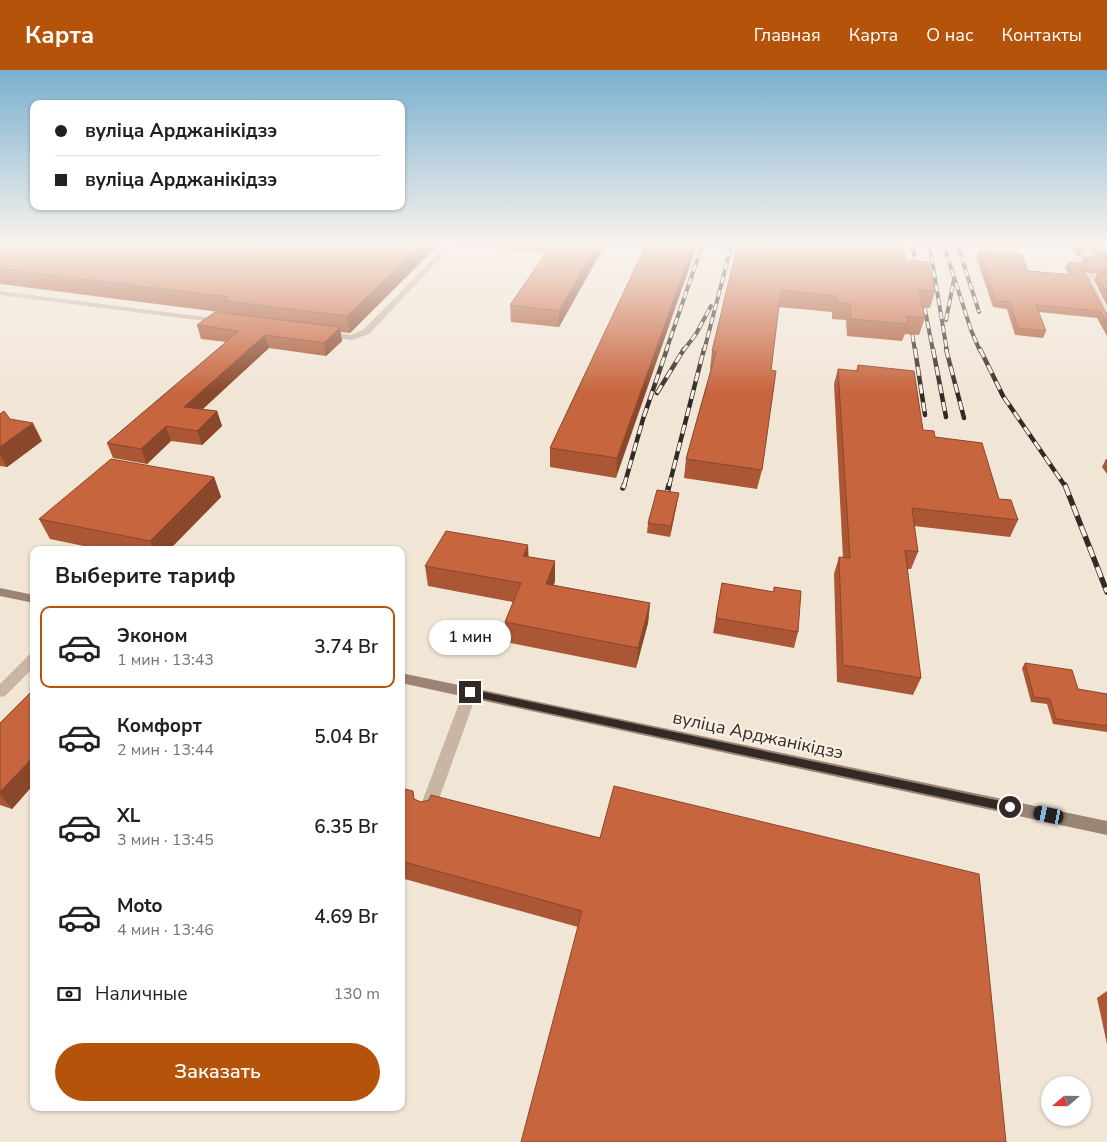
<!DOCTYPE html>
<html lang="ru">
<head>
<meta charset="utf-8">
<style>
	:root { --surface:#fff; --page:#f2f2f2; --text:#202124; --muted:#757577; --line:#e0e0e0; --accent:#b45309 }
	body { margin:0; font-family:"Nunito Sans",sans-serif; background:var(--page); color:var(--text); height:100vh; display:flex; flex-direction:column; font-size:19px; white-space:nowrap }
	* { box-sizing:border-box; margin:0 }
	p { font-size:16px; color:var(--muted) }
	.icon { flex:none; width:28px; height:28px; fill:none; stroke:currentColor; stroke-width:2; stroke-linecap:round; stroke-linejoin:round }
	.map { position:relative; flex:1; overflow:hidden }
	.side { position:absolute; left:30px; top:476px; width:375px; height:565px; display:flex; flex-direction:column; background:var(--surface); border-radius:10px; box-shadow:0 1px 4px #0004 }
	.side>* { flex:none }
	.hud { position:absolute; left:30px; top:30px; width:375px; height:110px; border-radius:10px; box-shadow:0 1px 4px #0004; display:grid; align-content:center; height:110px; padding:0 25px; background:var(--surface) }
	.needle { width:32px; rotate:250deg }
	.fabs { position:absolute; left:1041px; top:1006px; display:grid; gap:10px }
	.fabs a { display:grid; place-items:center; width:50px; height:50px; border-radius:50%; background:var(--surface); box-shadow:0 1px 4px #0004; font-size:25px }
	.end { position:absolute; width:22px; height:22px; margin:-11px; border:6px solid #332a25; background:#fff; box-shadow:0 0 0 2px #fff }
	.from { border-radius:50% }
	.bubble { position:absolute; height:35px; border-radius:18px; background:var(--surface); box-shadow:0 1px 4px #0004; font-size:16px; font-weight:600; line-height:35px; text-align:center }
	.car { position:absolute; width:15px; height:30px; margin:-15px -8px; border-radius:6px; box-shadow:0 0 4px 1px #0007; background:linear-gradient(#222 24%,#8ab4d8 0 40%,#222 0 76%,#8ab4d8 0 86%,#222 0) }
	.hud b { display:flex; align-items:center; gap:18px; height:48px; font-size:19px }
	.hud b+b { border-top:1px solid var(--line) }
	.hud i { width:12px; height:12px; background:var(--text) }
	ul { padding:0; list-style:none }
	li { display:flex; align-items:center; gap:15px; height:82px; margin:0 10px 8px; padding:0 15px; border:2px solid transparent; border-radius:10px }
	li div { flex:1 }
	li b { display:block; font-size:19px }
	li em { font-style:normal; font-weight:600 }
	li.current { border-color:var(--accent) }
	li>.icon { width:45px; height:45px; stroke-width:1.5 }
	h2 { padding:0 25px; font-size:22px; line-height:60px }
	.pay { display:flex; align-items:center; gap:12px; height:55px; padding:0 25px; font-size:19px }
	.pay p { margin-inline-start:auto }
	.action { display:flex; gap:10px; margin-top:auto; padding:10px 25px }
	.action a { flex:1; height:58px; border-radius:30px; background:var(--accent); color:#fff; font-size:20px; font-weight:600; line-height:58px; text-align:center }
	header { display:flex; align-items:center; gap:30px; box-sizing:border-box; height:70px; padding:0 25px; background:var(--accent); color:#fff }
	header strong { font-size:24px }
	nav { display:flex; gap:28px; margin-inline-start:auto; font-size:18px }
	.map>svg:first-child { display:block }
</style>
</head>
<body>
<header>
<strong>Карта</strong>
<nav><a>Главная</a><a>Карта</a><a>О нас</a><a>Контакты</a></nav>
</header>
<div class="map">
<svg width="1107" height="1072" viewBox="0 0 1107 1072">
	<rect width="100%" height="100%" fill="#f1e5d6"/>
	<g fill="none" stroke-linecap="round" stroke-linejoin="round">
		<g fill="#c8b5a3" fill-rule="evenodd">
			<path d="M449,173H455L369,264L352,270L322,266L321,264L325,262L351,265L363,260Z"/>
			<path d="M1080,174L1107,175V179L1087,177L1091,188L1074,190V188L1085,186Z"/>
			<path d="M1083,204L1107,205V209L1091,208L1107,240V250L1103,248L1082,206Z"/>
			<path d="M0,221L221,249L225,251L221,253L0,225Z"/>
			<path d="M34,584V597L5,626L0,627V614L29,585Z"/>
			<path d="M470,618L475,619L477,623L435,740L433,745L427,747L421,745L419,740L463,623L465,619Z"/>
		</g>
		<g fill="#9c8474" fill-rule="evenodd">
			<path d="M0,518L34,525V533L0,526Z"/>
			<path d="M401,603L1107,751V765L401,613Z"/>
		</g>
		<g stroke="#332a25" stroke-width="4">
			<g id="rail-far2">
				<path d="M912,173L918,205"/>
				<path d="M929,173L947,281"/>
				<path d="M943,173L971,260L980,281"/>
				<path d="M957,173L979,242"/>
				<path d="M922,224L933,281"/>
				<path d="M946,250L954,209"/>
				<path d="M910,251L915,281"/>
				<path d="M666,281L703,173"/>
				<path d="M683,281L696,264L711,236"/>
				<path d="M704,281L732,173"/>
			</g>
		</g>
		<g stroke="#332a25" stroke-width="4.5">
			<g id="rail-far1">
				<path d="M915,279L925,345"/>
				<path d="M933,279L946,347"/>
				<path d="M946,279L964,348"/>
				<path d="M980,279L1003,326L1065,416"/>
				<path d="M657,323L684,279"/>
				<path d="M624,416L643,349L667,279"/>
				<path d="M669,416L704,279"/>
			</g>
		</g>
		<g stroke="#332a25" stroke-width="5.5">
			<g id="rail">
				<path d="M1065,415L1107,522"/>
				<path d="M623,418L624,415"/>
				<path d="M665,431L669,415"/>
			</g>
		</g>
		<use href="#rail-far2" stroke="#f9efe2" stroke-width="2.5" stroke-dasharray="7" stroke-linecap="butt"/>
		<use href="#rail-far1" stroke="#f9efe2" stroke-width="3" stroke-dasharray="9" stroke-linecap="butt"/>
		<use href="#rail" stroke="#f9efe2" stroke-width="4" stroke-dasharray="11" stroke-linecap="butt"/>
	</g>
	<g fill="#ab5735">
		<path d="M0,173H440L350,263L340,262L342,271L326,286L269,278L202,339L217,341L222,356L202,375L171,371L147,394L113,388L107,373L226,272L201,269L197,255L227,243L0,214Z"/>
		<path d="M493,173H606L559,257L511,252L510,235L546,183L493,178Z"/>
		<path d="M647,173L616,408L550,397V378Z"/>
		<path d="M738,173L889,176L906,190L935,221L930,238L923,237L925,248L919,265L905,264L902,271L847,266L846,250L832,249V242L779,237L771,300L762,400L757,419L684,408L686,389L711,299H710L712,281Z"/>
		<path d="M1070,173H1084L1082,185L1077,186Z"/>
		<path d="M1093,173L1107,174V204L1085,203L1105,242L1107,243V266L1097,248L1039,242L1046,261L1043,268L1015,265L1007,239L993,237L976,187L979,181L1028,201L1068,204L1065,198L1068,192L1082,193L1084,186L1094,187L1090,179Z"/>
		<path d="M1097,204H1107V236L1094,210Z"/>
		<path d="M858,295L923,360L935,367L999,429L1018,450L1010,467L914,456L918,482L911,499H907L921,608L913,625L837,612L834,504L839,487L843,488L834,314L838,299L856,301Z"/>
		<path d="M0,344L10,349L42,371L7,397L0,396Z"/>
		<path d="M1106,389H1107V404L1102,397Z"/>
		<path d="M214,407L221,427L169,480H103L50,469L39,449Z"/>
		<path d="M677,433L670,467L647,463L648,453Z"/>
		<path d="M529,487L555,491V511L554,515L650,533L648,553L636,598L506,572L505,552L513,532L428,516L425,496Z"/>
		<path d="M722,513L773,522L774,517L798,562L794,578L713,563Z"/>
		<path d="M1025,593L1078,619L1107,624V662L1053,654L1047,634L1031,632L1022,598Z"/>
		<path d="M34,619V714L12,739L0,735V653Z"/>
		<path d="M614,716L578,857L401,808V718L414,729L421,732L600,768Z"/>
		<path d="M1107,921V974L1097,928Z"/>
	</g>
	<g fill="#8b472b">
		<path d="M422,173H440L350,263L347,246Z"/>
		<path d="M598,173H606L559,257V241Z"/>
		<path d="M694,173H698L616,408L617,388Z"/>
		<path d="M1085,178L1082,185L1077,186L1080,179Z"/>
		<path d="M340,257L342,271L326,286L324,273Z"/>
		<path d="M265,265L269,278L190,351L184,337Z"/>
		<path d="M217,341L222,356L202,375L197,361Z"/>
		<path d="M33,353L42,371L7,397L0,385V377Z"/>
		<path d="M166,356L171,371L147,394L141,379Z"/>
		<path d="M214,407L221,427L169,480H153L150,471Z"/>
		<path d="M679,423L677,433L670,467L671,456Z"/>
		<path d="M528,475L529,495L523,486Z"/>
		<path d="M555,491V511L546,534V514Z"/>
		<path d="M650,533L648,553L636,598L638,578Z"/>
		<path d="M34,686V714L12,739L0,725V722Z"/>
	</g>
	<g fill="#c7653e" stroke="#8b472b">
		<path d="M0,173H422L347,246L224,231L229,227L0,199Z"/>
		<path d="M553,173H598L559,241L510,235Z"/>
		<path d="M647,173H694L617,388L550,378Z"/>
		<path d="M738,173H889V176L903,177L906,190L928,192L935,221L919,220L925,248L906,246L908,254L851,249L850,234L836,232V226L781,220L771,300L776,301L762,400L686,389L716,282L712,281Z"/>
		<path d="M1076,173H1084L1085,178L1080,179Z"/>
		<path d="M1093,173L1107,174V182L1097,181Z"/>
		<path d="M979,181L1021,184L1028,201L1074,205L1068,192L1089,193L1084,186L1107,189V197H1084L1083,200L1105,242L1107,243V253L1100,241L1036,235L1046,261L1018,258L1010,232L996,231Z"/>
		<path d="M1097,204H1107V223Z"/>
		<path d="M215,242L340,257L324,273L265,265L184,337L217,341L197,361L166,356L141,379L107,373L239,261L197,255Z"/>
		<path d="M858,295L914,301L923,360L934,361L935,367L982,373L999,429L1011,430L1018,450L912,438L918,482L905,480L921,608L843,595L839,487L850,488L838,299L858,301Z"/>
		<path d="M4,341L10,349L33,353L0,377V344Z"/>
		<path d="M111,389L214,407L150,471L39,449Z"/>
		<path d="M657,420L679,423L671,456L648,453Z"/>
		<path d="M446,461L528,475L523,486L555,491L546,514L650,533L638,578L505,552L521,513L425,496Z"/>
		<path d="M722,513L774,522V517L801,521L798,562L716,548Z"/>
		<path d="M1025,593L1072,600L1078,619L1107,624V656L1056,649L1050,629L1034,627Z"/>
		<path d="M34,619V686L0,722V653Z"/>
		<path d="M614,716L979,804L1006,1072H521L582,841L401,791V718L413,721L414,729L421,732L429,730L431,725L600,768Z"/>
	</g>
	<linearGradient id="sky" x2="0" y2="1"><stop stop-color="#7ab0d0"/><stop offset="0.54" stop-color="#f9f3ed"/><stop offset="1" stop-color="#f9f3ed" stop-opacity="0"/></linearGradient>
	<rect width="1107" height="323" fill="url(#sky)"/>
	<path fill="#332a25" d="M470,619L1010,733L1015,737L1010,742L470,626L465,622Z"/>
	<g text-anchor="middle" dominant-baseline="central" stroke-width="4.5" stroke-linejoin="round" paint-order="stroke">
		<g font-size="18" fill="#332a25" stroke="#f9efe2">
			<text transform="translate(758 665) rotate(12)">вуліца Арджанікідзэ</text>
		</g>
	</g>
</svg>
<div class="fabs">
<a><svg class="needle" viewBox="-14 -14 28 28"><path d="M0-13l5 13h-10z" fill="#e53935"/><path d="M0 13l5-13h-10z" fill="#757577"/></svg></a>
</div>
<i class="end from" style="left:1010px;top:737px"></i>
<i class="end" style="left:470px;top:622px"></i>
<div class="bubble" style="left:429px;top:550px;width:82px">1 мин</div>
<i class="car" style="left:1049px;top:745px;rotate:282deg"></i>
<div class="hud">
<b><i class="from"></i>вуліца Арджанікідзэ</b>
<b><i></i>вуліца Арджанікідзэ</b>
</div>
<section class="side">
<h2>Выберите тариф</h2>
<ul>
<li class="current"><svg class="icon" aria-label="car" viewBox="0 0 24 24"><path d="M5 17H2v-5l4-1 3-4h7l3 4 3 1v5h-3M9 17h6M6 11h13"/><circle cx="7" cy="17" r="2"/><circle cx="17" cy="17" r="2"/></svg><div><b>Эконом</b><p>1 мин · 13:43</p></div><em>3.74 Br</em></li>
<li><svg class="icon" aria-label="car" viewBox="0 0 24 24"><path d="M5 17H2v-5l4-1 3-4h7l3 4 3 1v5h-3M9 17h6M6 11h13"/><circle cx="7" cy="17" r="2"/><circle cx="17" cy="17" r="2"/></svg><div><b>Комфорт</b><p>2 мин · 13:44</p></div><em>5.04 Br</em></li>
<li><svg class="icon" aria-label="car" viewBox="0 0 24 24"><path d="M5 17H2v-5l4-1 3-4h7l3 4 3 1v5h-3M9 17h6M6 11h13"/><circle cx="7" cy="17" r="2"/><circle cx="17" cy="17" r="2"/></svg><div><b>XL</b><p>3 мин · 13:45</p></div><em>6.35 Br</em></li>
<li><svg class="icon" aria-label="car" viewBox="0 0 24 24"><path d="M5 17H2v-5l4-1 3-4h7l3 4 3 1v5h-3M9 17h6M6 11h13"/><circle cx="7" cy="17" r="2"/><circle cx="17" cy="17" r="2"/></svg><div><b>Moto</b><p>4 мин · 13:46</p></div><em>4.69 Br</em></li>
</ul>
<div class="pay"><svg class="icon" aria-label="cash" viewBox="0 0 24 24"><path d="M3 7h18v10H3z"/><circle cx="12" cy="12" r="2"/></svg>Наличные<p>130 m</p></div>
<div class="action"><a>Заказать</a></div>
</section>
</div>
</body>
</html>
